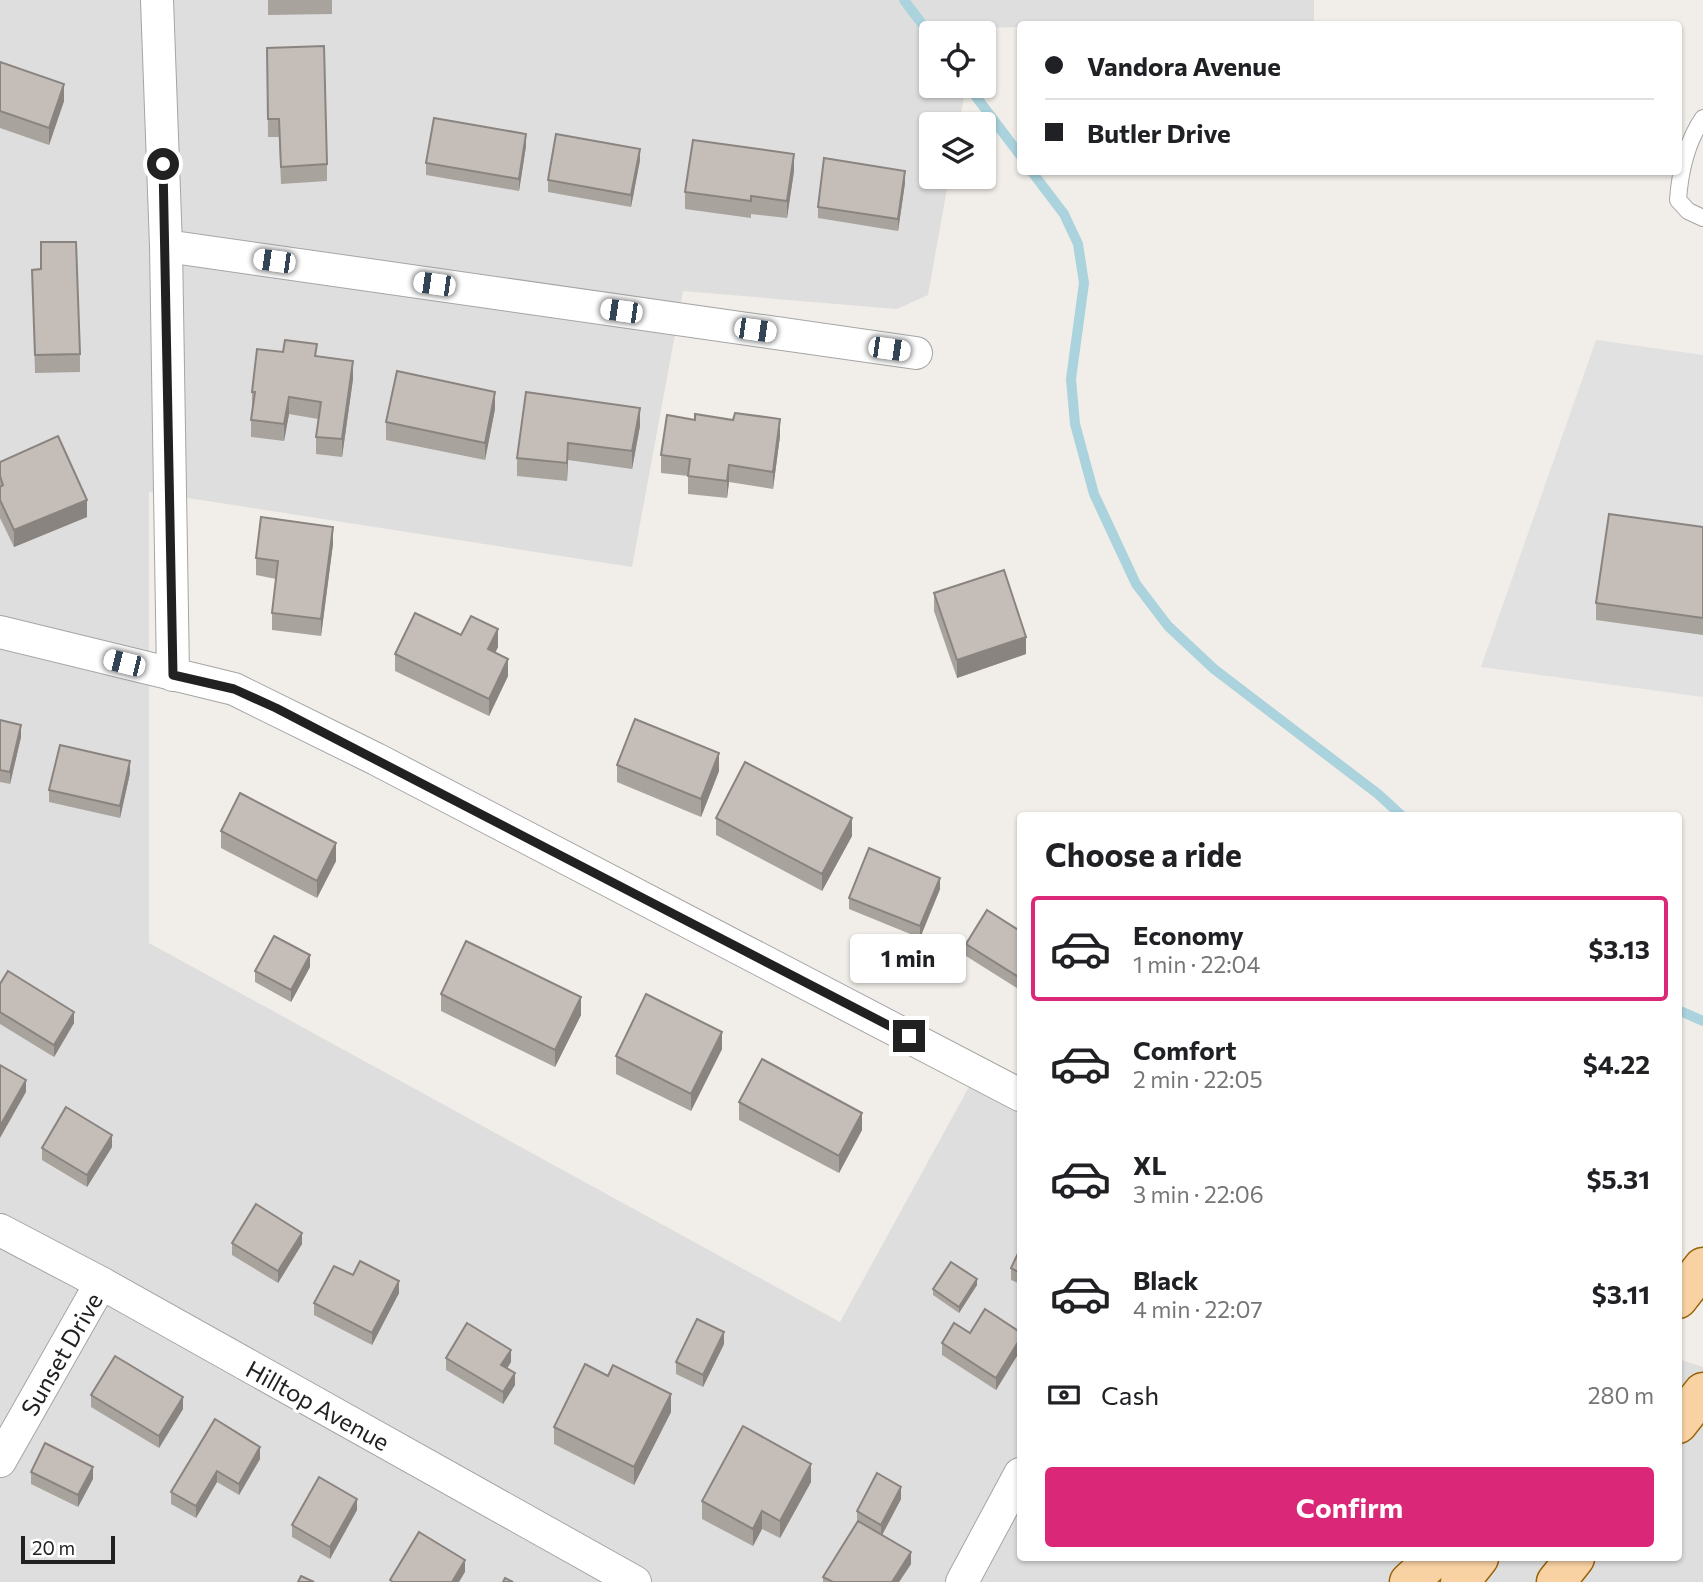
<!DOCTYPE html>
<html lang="en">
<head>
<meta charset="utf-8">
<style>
	:root { --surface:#fff; --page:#f6f6f6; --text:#202124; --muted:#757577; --line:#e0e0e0; --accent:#db2777 }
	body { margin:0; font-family:Commissioner,sans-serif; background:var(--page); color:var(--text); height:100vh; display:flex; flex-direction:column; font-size:26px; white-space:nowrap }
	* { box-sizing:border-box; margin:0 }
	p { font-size:23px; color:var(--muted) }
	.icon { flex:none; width:38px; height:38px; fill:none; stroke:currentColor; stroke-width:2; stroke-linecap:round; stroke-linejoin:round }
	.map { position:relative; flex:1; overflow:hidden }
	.panel { position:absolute; left:1017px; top:812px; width:665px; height:749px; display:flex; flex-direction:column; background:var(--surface); border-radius:7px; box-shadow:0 2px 5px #0004 }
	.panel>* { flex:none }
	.top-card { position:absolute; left:1017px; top:21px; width:665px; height:154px; border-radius:7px; box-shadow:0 2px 5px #0004; display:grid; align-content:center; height:154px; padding:0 28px; background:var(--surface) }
	.fabs { position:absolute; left:919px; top:21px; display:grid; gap:14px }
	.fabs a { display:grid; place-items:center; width:77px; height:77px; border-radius:7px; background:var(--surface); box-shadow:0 2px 5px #0004; font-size:35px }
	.scale { position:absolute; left:21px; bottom:18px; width:94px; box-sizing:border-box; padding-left:7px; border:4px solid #212121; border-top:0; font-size:19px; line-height:24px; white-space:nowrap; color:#212121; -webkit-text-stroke:5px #fff; paint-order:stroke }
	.end { position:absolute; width:32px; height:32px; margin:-16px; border:9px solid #212121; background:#fff; box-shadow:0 0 0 4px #fff }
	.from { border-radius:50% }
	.bubble { position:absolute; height:49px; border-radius:7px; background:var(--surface); box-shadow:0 2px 5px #0004; font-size:23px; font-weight:700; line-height:49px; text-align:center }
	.car { position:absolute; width:21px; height:42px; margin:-21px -10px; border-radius:9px; box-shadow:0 0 5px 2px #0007; background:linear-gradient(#fff 24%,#345 0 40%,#fff 0 76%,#345 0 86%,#fff 0) }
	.top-card b { display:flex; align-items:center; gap:24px; height:66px; font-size:26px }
	.top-card b+b { border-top:2px solid var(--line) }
	.top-card i { width:18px; height:18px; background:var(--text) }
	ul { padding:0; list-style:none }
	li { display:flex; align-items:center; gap:21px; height:105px; margin:0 14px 10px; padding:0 14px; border:4px solid transparent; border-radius:7px }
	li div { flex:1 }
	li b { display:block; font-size:26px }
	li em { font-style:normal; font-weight:700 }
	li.current { border-color:var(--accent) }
	li>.icon { width:63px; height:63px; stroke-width:1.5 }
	h2 { padding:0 28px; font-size:32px; line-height:84px }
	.pay { display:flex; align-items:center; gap:18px; height:77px; padding:0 28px; font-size:26px }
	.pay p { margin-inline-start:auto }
	.button { display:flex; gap:14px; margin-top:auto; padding:14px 28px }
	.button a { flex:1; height:80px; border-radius:7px; background:var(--accent); color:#fff; font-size:28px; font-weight:700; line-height:80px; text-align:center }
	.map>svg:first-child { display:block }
</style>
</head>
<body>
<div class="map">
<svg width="1703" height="1582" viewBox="0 0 1703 1582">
	<rect width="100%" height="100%" fill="#f1ede8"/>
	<path fill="#dfdede" d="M0,0H1314V21L1020,24V27L977,28L975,33H931V86H966L959,124H931V177H949L928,295L897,309L683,291L632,567L149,492V943L840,1322L970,1085L1020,1112V1558H1678V1359L1703,1367V1582H0Z"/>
	<path fill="#e1e1e1" d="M1596,340L1703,355V697L1481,667Z"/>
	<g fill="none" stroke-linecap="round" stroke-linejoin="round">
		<g stroke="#aad3dd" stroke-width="10">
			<path d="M904,0L931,36"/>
			<path d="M968,86L1020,155"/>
			<path d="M1032,172L1064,214L1078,244L1084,283L1071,379L1075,424L1094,494L1136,584L1168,626L1214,669L1378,794L1402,816"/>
			<path d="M1678,1010L1703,1021"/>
		</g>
		<g stroke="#a5a5a5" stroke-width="18">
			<path id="lane" d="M1703,118C1686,143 1680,171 1678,200L1688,211L1703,218"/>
		</g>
		<g stroke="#a5a5a5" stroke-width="34">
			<g id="street">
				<path d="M157,0L166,246L173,675"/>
				<path d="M166,246L916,353"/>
				<path d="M0,632L234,689L376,759L1020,1095"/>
				<path d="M0,1230L101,1283L635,1582"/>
				<path d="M0,1461L101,1283"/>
				<path d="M962,1582L1020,1474"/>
			</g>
		</g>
		<g stroke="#986205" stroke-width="41">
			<g id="primary">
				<path d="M1678,1299L1703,1267"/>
				<path d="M1678,1424L1703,1392"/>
				<path d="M1409,1582L1435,1558"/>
				<path d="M1460,1582L1479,1558"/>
				<path d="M1556,1582L1575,1558"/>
			</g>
		</g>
		<use href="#lane" stroke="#fff" stroke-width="16"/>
		<use href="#street" stroke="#fff" stroke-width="32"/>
		<use href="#primary" stroke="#f9d2a4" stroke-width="38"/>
	</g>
	<g fill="#a9a39d">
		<path d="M268,0H332V14L268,15Z"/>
		<path d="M267,48L327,164V181L281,184L279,137H268Z"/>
		<path d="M0,62L64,101L49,145L0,128Z"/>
		<path d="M526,146L519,191L426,175V163Z"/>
		<path d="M640,160L631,207L548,192V180Z"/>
		<path d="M794,171L787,218L751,214V218L685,209V192Z"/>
		<path d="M905,183L898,231L818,218V207Z"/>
		<path d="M41,269L80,354V372L35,373L32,270Z"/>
		<path d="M317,356L353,379L342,457L316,454V437L318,419L289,414L284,441L251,437V420L253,409H252V392Z"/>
		<path d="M526,392L640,426L632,469L568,460L567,481L517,476V458Z"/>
		<path d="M495,409L485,460L386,440V422Z"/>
		<path d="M780,436L773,489L729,482L727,498L688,494V476L661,473V455Z"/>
		<path d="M0,462L87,517L14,547L0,518Z"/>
		<path d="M1703,527V635L1596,620V603Z"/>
		<path d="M333,544L321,636L272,630V613L276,579L256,575V558Z"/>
		<path d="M934,593L1026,654L957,678L934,611Z"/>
		<path d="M461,635L498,647L495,653L508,676L489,716L395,671V654Z"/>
		<path d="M0,720L21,737L10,784L0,782Z"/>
		<path d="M617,765L719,771L701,817L617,782Z"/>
		<path d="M130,773L120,818L49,802V790Z"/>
		<path d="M716,818L852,836L822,891L716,835Z"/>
		<path d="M221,831L336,861L317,898L221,848Z"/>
		<path d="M940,889L920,938L849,909V898Z"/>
		<path d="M1020,931V990L966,956V944Z"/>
		<path d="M310,967L291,1002L255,982V971Z"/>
		<path d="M0,984L74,1023L54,1057L0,1024Z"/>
		<path d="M441,994L581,1015L555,1067L441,1011Z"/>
		<path d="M722,1049L691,1111L616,1074V1056Z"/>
		<path d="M739,1102L862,1130L839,1173L739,1120Z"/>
		<path d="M112,1147L87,1187L42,1160V1148Z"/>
		<path d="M232,1243L302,1244L278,1283L232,1255Z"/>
		<path d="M1020,1249V1284L1011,1280V1268Z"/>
		<path d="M353,1275L399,1293L372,1345L314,1315V1303Z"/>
		<path d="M977,1285L959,1313L933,1295V1289Z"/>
		<path d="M1020,1332V1351L996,1390L942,1355V1343L970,1333Z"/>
		<path d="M724,1344L703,1387L676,1374V1362Z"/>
		<path d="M446,1358L511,1362L507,1369L515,1385L503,1404L446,1370Z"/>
		<path d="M91,1395L183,1409L159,1448L91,1407Z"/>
		<path d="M671,1412L634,1485L554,1444V1427Z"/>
		<path d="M215,1419L260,1459L239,1495L217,1482L196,1518L171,1504V1492Z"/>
		<path d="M31,1472L93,1479L78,1507L31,1484Z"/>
		<path d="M811,1482L780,1538L762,1529L753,1546L702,1519V1501Z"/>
		<path d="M901,1499L882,1535L911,1564L899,1582H823V1577L857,1523V1511Z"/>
		<path d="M357,1510L330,1559L292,1537V1525Z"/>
	</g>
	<g fill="#8a8480">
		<path d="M64,84V101L49,145V128Z"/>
		<path d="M526,134V146L519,191V179Z"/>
		<path d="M640,149V160L631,207V195Z"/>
		<path d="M794,154V171L787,218V201Z"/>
		<path d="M905,171V183L898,231V219Z"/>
		<path d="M353,361V379L342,457V439Z"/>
		<path d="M495,392V409L485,460V443Z"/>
		<path d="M289,397V414L284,441V424Z"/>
		<path d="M640,408V426L632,469V451Z"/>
		<path d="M780,419V436L773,489V472Z"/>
		<path d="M568,443V460L567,481V463Z"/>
		<path d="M729,465V482L727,498V481Z"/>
		<path d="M87,500V517L14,547V530Z"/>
		<path d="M333,527V544L321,636V619Z"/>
		<path d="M498,629V647L488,667V649Z"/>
		<path d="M1026,637V654L957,678V660Z"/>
		<path d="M508,659V676L489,716V699Z"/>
		<path d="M21,725V737L10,784V772Z"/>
		<path d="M719,753V771L701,817V799Z"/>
		<path d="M130,761V773L120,818V806Z"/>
		<path d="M852,818V836L822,891V874Z"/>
		<path d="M336,843V861L317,898V881Z"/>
		<path d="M940,878V889L920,938V926Z"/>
		<path d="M310,955V967L291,1002V990Z"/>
		<path d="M581,997V1015L555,1067V1050Z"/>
		<path d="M74,1012V1023L54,1057V1045Z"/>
		<path d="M722,1032V1049L691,1111V1094Z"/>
		<path d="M26,1080V1092L0,1138V1126Z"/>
		<path d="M862,1113V1130L839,1173V1156Z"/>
		<path d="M112,1135V1147L87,1187V1175Z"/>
		<path d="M302,1233V1244L278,1283V1271Z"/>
		<path d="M977,1279V1285L959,1313V1307Z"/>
		<path d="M399,1281V1293L372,1345V1333Z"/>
		<path d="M724,1332V1344L703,1387V1375Z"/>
		<path d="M1020,1339V1351L996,1390V1378Z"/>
		<path d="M511,1350V1362L501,1377V1365Z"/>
		<path d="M515,1373V1385L503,1404V1392Z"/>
		<path d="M671,1394V1412L634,1485V1467Z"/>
		<path d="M183,1397V1409L159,1448V1436Z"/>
		<path d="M260,1447V1459L239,1495V1484Z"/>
		<path d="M811,1464V1482L780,1538V1521Z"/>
		<path d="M93,1467V1479L78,1507V1495Z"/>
		<path d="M217,1471V1482L196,1518V1506Z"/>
		<path d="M901,1487V1499L881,1537V1525Z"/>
		<path d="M357,1499V1510L330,1559V1547Z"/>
		<path d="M762,1511V1529L753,1546V1529Z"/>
		<path d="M911,1552V1564L899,1582H892Z"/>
		<path d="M465,1560V1572L459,1582H452Z"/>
	</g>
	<g fill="#c5bdb7" stroke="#8a8480" stroke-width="2">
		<path d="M324,46L327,164L281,167L279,119H268L267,48Z"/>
		<path d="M0,62L64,84L49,128L0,111Z"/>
		<path d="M434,118L526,134L519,179L426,163Z"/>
		<path d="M556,134L640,149L631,195L548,180Z"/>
		<path d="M693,140L794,154L787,201L751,196V201L685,192Z"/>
		<path d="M824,158L905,171L898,219L818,207Z"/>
		<path d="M41,242H76L80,354L35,355L32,270L41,269Z"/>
		<path d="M285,340L317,344L315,356L353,361L342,439L316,437L321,402L289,397L284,424L251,420L255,392H252L257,349L283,352Z"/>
		<path d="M397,371L495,392L485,443L386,422Z"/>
		<path d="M526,392L640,408L632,451L568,443L567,463L517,458Z"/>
		<path d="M735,413L780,419L773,472L729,465L727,481L688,476L690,459L661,455L667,415L695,420V414L733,420Z"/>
		<path d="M58,436L87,500L14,530L0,500V487L3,485L0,476V462Z"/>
		<path d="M1609,514L1703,527V618L1596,603Z"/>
		<path d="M261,517L333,527L321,619L272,613L278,561L256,558Z"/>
		<path d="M1004,570L1026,637L957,660L934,593Z"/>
		<path d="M415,613L461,635L471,616L498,629L488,649L508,659L489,699L395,654Z"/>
		<path d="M635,719L719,753L701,799L617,765Z"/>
		<path d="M0,720L21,725L10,772L0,770Z"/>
		<path d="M60,745L130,761L120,806L49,790Z"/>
		<path d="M745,762L852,818L822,874L716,818Z"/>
		<path d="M240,793L336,843L317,881L221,831Z"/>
		<path d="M869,848L940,878L920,926L849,898Z"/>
		<path d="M987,910L1020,931V978L966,944Z"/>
		<path d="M274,936L310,955L291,990L255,971Z"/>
		<path d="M466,941L581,997L555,1050L441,994Z"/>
		<path d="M8,971L74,1012L54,1045L0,1012V984Z"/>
		<path d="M646,994L722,1032L691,1094L616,1056Z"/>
		<path d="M762,1059L862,1113L839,1156L739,1102Z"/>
		<path d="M0,1065L26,1080L0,1126Z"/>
		<path d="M66,1107L112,1135L87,1175L42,1148Z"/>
		<path d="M256,1204L302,1233L278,1271L232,1243Z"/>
		<path d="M1020,1249V1273L1011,1268Z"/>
		<path d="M360,1261L399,1281L372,1333L314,1303L334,1266L353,1275Z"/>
		<path d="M951,1262L977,1279L959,1307L933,1289Z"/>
		<path d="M985,1309L1020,1332V1339L996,1378L942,1343L954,1323L970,1333Z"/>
		<path d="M697,1319L724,1332L703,1375L676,1362Z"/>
		<path d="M467,1323L511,1350L501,1365L515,1373L503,1392L446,1358Z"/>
		<path d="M115,1356L183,1397L159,1436L91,1395Z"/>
		<path d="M585,1364L608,1376L613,1365L671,1394L634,1467L554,1427Z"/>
		<path d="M215,1419L260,1447L239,1484L217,1471L196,1506L171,1492Z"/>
		<path d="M743,1426L811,1464L780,1521L762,1511L753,1529L702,1501Z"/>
		<path d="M45,1443L93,1467L78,1495L31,1472Z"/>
		<path d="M877,1473L901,1487L881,1525L857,1511Z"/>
		<path d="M319,1477L357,1499L330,1547L292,1525Z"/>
		<path d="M858,1521L911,1552L892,1582H833L823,1577Z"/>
		<path d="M419,1532L465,1560L452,1582H393L390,1580Z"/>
		<path d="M301,1576L314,1582H298Z"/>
		<path d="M505,1578L513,1582H503Z"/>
	</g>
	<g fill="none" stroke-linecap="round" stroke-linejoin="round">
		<path stroke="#212121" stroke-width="9" d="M163,164L173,675L234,689L276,708L909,1036"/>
	</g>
	<g text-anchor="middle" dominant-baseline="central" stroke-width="6" stroke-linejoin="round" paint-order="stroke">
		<g font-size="24" fill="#212121" stroke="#fff">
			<text transform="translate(61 1354) rotate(-60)">Sunset Drive</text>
			<text transform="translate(318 1405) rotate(29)">Hilltop Avenue</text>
		</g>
	</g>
</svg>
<div class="fabs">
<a><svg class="icon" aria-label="locate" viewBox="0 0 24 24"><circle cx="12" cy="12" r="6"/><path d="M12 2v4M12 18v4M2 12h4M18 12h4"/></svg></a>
<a><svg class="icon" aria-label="layers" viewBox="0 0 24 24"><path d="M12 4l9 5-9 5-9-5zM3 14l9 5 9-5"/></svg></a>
</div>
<div class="scale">20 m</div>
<i class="end from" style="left:163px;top:164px"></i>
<i class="end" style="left:909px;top:1036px"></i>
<div class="bubble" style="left:850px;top:934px;width:116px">1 min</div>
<i class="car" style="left:274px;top:261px;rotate:278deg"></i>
<i class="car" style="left:434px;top:284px;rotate:278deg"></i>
<i class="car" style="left:621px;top:311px;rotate:278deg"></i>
<i class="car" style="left:755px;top:330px;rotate:98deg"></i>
<i class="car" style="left:889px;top:349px;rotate:98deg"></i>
<i class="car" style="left:124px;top:663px;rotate:284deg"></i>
<div class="top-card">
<b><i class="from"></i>Vandora Avenue</b>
<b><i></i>Butler Drive</b>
</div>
<section class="panel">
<h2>Choose a ride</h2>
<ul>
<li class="current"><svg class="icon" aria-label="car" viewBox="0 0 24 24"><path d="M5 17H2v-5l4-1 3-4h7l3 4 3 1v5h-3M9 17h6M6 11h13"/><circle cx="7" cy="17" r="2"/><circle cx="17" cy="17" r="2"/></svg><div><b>Economy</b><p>1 min · 22:04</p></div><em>$3.13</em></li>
<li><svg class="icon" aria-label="car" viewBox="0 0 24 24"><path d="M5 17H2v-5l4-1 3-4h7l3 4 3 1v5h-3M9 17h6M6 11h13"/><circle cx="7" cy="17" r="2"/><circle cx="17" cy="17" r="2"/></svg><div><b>Comfort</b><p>2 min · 22:05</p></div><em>$4.22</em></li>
<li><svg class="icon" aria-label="car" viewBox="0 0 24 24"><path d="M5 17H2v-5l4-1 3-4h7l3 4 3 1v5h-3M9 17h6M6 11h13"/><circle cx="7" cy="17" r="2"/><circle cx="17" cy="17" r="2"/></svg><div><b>XL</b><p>3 min · 22:06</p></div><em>$5.31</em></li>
<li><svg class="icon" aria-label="car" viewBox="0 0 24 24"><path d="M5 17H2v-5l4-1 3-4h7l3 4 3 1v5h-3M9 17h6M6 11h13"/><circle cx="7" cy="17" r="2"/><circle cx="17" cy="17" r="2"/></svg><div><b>Black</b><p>4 min · 22:07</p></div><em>$3.11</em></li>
</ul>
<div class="pay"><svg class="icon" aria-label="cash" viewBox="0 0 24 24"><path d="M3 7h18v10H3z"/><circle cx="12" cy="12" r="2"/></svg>Cash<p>280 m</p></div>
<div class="button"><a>Confirm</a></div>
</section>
</div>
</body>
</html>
